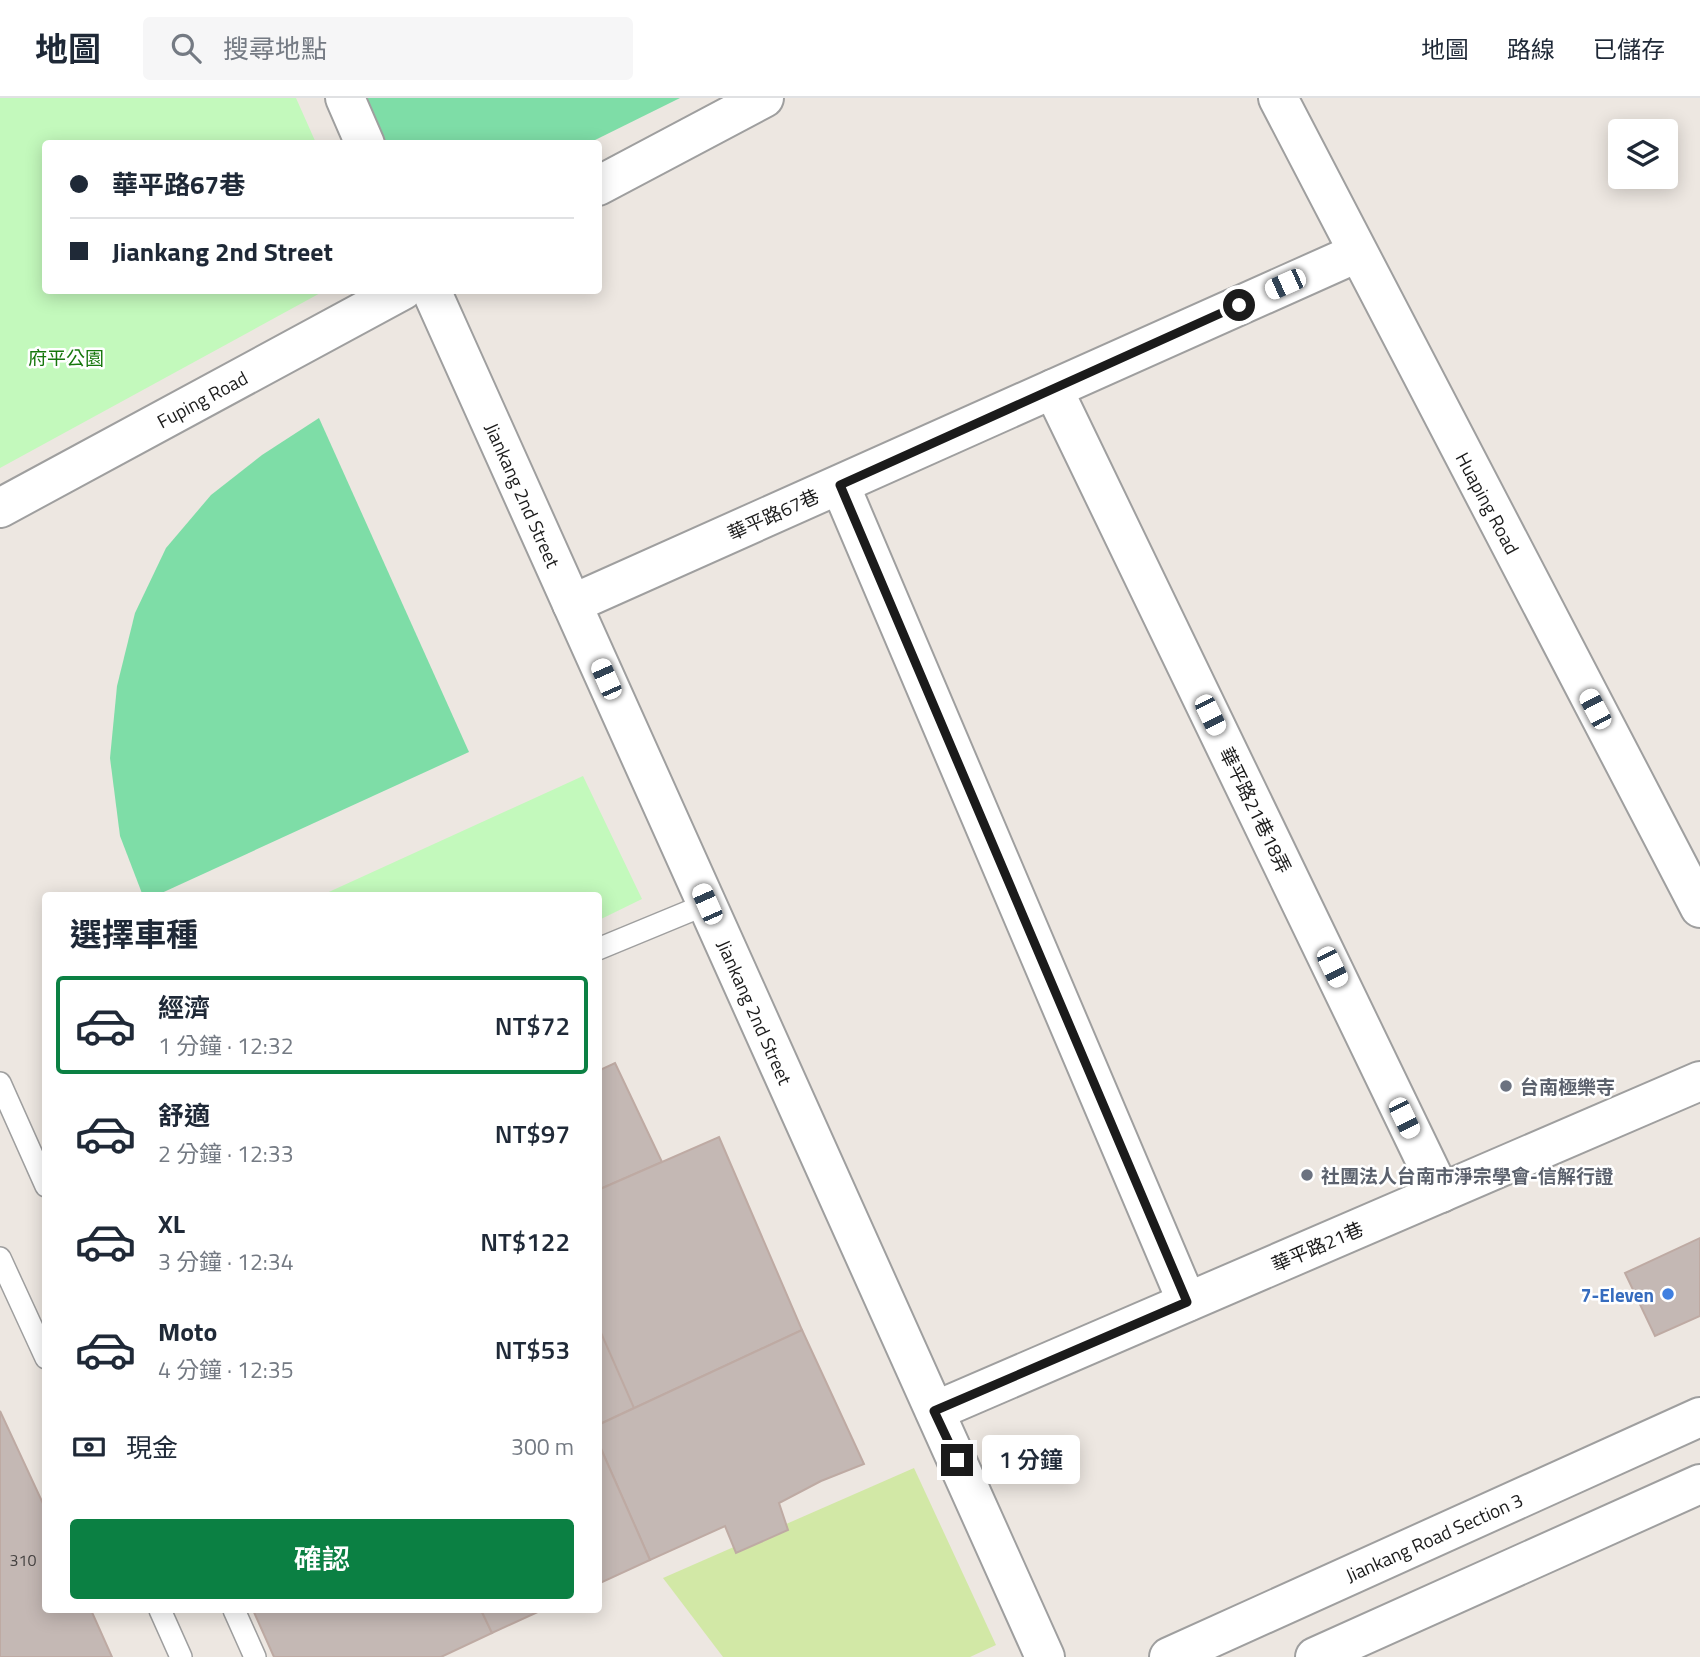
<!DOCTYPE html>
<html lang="zh-TW">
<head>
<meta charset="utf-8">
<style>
	:root { --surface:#fff; --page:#f6f6f7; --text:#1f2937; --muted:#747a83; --line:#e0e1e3; --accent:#0b8043 }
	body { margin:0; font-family:"Titillium Web","Noto Sans TC",sans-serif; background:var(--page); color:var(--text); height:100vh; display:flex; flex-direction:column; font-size:26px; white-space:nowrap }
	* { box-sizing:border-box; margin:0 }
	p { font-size:23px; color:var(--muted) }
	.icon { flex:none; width:38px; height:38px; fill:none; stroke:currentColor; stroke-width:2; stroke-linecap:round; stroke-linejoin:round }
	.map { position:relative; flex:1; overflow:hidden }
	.details { position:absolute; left:42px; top:794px; width:560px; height:721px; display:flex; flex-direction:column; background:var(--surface); border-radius:7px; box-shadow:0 4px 18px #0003 }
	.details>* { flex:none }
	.banner { position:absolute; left:42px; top:42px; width:560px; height:154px; border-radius:7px; box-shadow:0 4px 18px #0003; display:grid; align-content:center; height:154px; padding:0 28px; background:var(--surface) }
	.controls { position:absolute; left:1608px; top:21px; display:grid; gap:14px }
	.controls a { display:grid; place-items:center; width:70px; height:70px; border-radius:7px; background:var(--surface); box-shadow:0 4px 18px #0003; font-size:35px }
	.end { position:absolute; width:32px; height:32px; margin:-16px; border:9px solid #1b1b1b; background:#fff; box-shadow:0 0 0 4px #fff }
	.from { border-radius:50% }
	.bubble { position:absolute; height:49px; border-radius:7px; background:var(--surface); box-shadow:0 4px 18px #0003; font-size:23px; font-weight:600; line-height:49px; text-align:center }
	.car { position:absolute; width:21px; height:42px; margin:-21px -10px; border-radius:9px; box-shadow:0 0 5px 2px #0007; background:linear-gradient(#fff 24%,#345 0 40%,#fff 0 76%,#345 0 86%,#fff 0) }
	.banner b { display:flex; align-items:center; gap:24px; height:66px; font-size:26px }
	.banner b+b { border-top:2px solid var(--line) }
	.banner i { width:18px; height:18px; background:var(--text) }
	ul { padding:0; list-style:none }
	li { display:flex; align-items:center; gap:21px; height:98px; margin:0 14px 10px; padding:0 14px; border:4px solid transparent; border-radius:7px }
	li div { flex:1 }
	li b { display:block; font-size:26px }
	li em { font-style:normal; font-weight:600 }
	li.selected { border-color:var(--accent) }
	li>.icon { width:63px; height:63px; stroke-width:1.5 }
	h2 { padding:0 28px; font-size:32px; line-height:84px }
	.pay { display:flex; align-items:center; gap:18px; height:77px; padding:0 28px; font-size:26px }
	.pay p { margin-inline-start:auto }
	.primary-button { display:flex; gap:14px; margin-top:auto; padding:14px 28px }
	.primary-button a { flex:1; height:80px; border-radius:7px; background:var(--accent); color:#fff; font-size:28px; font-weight:600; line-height:80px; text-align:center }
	header { display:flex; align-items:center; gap:42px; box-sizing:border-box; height:98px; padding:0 35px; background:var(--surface); border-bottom:2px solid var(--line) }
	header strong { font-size:33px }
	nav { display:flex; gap:38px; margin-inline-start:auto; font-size:24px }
	.search { width:490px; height:63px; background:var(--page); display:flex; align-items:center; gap:18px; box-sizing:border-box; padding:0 24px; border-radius:7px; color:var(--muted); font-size:26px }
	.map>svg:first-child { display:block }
</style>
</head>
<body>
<header>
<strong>地圖</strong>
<div class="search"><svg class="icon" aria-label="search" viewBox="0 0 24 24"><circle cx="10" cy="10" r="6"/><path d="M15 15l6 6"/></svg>搜尋地點</div>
<nav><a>地圖</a><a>路線</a><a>已儲存</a></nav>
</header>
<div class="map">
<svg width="1700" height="1559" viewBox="0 0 1700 1559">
	<rect width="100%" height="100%" fill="#ede7e1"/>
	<path fill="#d2e8a6" d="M914,1370L996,1547L970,1559H723L663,1480Z"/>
	<g fill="#c3f9bc">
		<path d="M0,0H296L316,45L46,46V192L324,193L0,370Z"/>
		<path d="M583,678L642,801L599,822L598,798H320Z"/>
	</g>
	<g fill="#7edda7">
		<path d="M341,0H680L587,46L363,45Z"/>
		<path d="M319,320L469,654L155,798H143L120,738L110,660L117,588L135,515L166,450L211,397L262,357Z"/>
	</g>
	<g fill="#c4b8b4" stroke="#beaaa3" stroke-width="2">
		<path d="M615,965L662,1064L598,1092V973Z"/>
		<path d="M719,1039L802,1232L598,1327V1092Z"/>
		<path d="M1700,1140V1218L1655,1238L1625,1175Z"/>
		<path d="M598,1228L634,1310L598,1327Z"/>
		<path d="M802,1232L864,1366L821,1383L779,1405L788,1432L736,1455L725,1428L650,1462L598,1344V1327Z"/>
		<path d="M0,1313L46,1412V1512H91L112,1559H0Z"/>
		<path d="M598,1344L650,1462L598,1486Z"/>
		<path d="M253,1512H481L492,1535L441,1559H274Z"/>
		<path d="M481,1512H542L492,1535Z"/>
	</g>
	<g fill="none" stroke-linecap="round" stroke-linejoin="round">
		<g stroke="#9f9f9f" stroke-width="24">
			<g id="service">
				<path d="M598,851L707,806"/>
				<path d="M0,985L46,1088"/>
				<path d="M0,1160L46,1260"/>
				<path d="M160,1512L181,1559"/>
				<path d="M234,1512L255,1559"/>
			</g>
		</g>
		<g stroke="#9f9f9f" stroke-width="42">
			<g id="minor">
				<path d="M345,0L365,46"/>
				<path d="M598,88L764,0"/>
				<path d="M431,192L1045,1559"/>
				<path d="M1053,291L1441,1095"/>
				<path d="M840,387L1187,1204"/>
				<path d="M0,410L403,192"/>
				<path d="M572,506L1357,155"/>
				<path d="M935,1313L1700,983"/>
			</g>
		</g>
		<g stroke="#9f9f9f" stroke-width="42">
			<g id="tertiary">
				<path d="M1278,0L1700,810"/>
				<path d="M1169,1559L1700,1319"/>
				<path d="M1315,1559L1700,1386"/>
			</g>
		</g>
		<use href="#service" stroke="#fff" stroke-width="21"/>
		<use href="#minor" stroke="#fff" stroke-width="38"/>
		<use href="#tertiary" stroke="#fff" stroke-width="38"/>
	</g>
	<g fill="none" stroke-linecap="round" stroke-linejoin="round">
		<path stroke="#1b1b1b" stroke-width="9" d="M957,1362L934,1313L1187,1204L840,387L1239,207"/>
	</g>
	<g fill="#6b7280" stroke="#fff" stroke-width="2.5">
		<circle cx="1506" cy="988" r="7"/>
		<circle cx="1307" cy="1077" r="7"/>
	</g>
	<circle fill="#3f7fe0" stroke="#fff" stroke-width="2.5" cx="1668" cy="1196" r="7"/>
	<g text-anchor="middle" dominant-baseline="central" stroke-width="5" stroke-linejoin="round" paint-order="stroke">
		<g font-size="16" fill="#454241">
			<text x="23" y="1462">310</text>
		</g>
		<g font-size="19" fill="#16770c" stroke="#fff">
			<text x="66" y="259">府平公園</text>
		</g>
		<g font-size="19" fill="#1b1b1b" stroke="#fff">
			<text transform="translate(202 301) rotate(-28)">Fuping Road</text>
			<text transform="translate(523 397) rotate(66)">Jiankang 2nd Street</text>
			<text transform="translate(1488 405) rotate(62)">Huaping Road</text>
			<text transform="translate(773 416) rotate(-24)">華平路67巷</text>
			<text transform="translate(1256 712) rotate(64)">華平路21巷18弄</text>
			<text transform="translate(755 914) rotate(66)">Jiankang 2nd Street</text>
			<text transform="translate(1317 1148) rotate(-23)">華平路21巷</text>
			<text transform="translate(1434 1439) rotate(-24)">Jiankang Road Section 3</text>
		</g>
		<g font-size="19" font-weight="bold" fill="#5b616d" stroke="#fff" text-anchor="start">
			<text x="1520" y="988">台南極樂寺</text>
			<text x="1321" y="1077">社團法人台南市淨宗學會-信解行證</text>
		</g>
		<g font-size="19" font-weight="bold" fill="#366cbe" stroke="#fff" text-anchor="end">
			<text x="1654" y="1196">7-Eleven</text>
		</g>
	</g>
</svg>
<div class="controls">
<a><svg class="icon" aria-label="layers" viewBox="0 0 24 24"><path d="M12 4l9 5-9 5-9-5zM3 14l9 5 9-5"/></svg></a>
</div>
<i class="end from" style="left:1239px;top:207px"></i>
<i class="end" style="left:957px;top:1362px"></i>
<div class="bubble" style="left:982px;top:1337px;width:98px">1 分鐘</div>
<i class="car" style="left:1285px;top:186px;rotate:246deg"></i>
<i class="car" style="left:606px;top:581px;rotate:336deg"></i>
<i class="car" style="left:1595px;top:611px;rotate:332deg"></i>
<i class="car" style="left:1210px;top:617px;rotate:154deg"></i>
<i class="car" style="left:707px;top:806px;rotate:336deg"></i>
<i class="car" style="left:1332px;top:869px;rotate:154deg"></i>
<i class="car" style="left:1404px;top:1020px;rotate:154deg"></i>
<div class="banner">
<b><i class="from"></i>華平路67巷</b>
<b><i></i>Jiankang 2nd Street</b>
</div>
<section class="details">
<h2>選擇車種</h2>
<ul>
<li class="selected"><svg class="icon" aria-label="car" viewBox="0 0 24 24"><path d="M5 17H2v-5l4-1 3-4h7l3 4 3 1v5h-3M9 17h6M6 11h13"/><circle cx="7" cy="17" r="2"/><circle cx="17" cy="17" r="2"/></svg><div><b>經濟</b><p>1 分鐘 · 12:32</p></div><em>NT$72</em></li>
<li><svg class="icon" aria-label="car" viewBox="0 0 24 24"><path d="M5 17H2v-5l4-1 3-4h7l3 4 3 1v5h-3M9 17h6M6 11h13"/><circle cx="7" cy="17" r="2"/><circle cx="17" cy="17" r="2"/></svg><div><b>舒適</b><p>2 分鐘 · 12:33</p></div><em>NT$97</em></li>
<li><svg class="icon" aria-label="car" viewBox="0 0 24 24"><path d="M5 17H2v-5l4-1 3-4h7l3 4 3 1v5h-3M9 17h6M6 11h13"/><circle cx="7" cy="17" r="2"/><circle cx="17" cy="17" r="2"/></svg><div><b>XL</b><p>3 分鐘 · 12:34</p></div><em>NT$122</em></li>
<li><svg class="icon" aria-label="car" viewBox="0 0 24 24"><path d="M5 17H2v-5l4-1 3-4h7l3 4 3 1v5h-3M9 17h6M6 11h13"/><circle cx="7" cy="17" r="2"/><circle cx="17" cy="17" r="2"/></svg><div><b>Moto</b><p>4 分鐘 · 12:35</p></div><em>NT$53</em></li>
</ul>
<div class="pay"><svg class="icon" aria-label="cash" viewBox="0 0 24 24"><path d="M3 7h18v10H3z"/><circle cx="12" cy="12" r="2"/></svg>現金<p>300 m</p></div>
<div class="primary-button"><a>確認</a></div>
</section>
</div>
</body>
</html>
